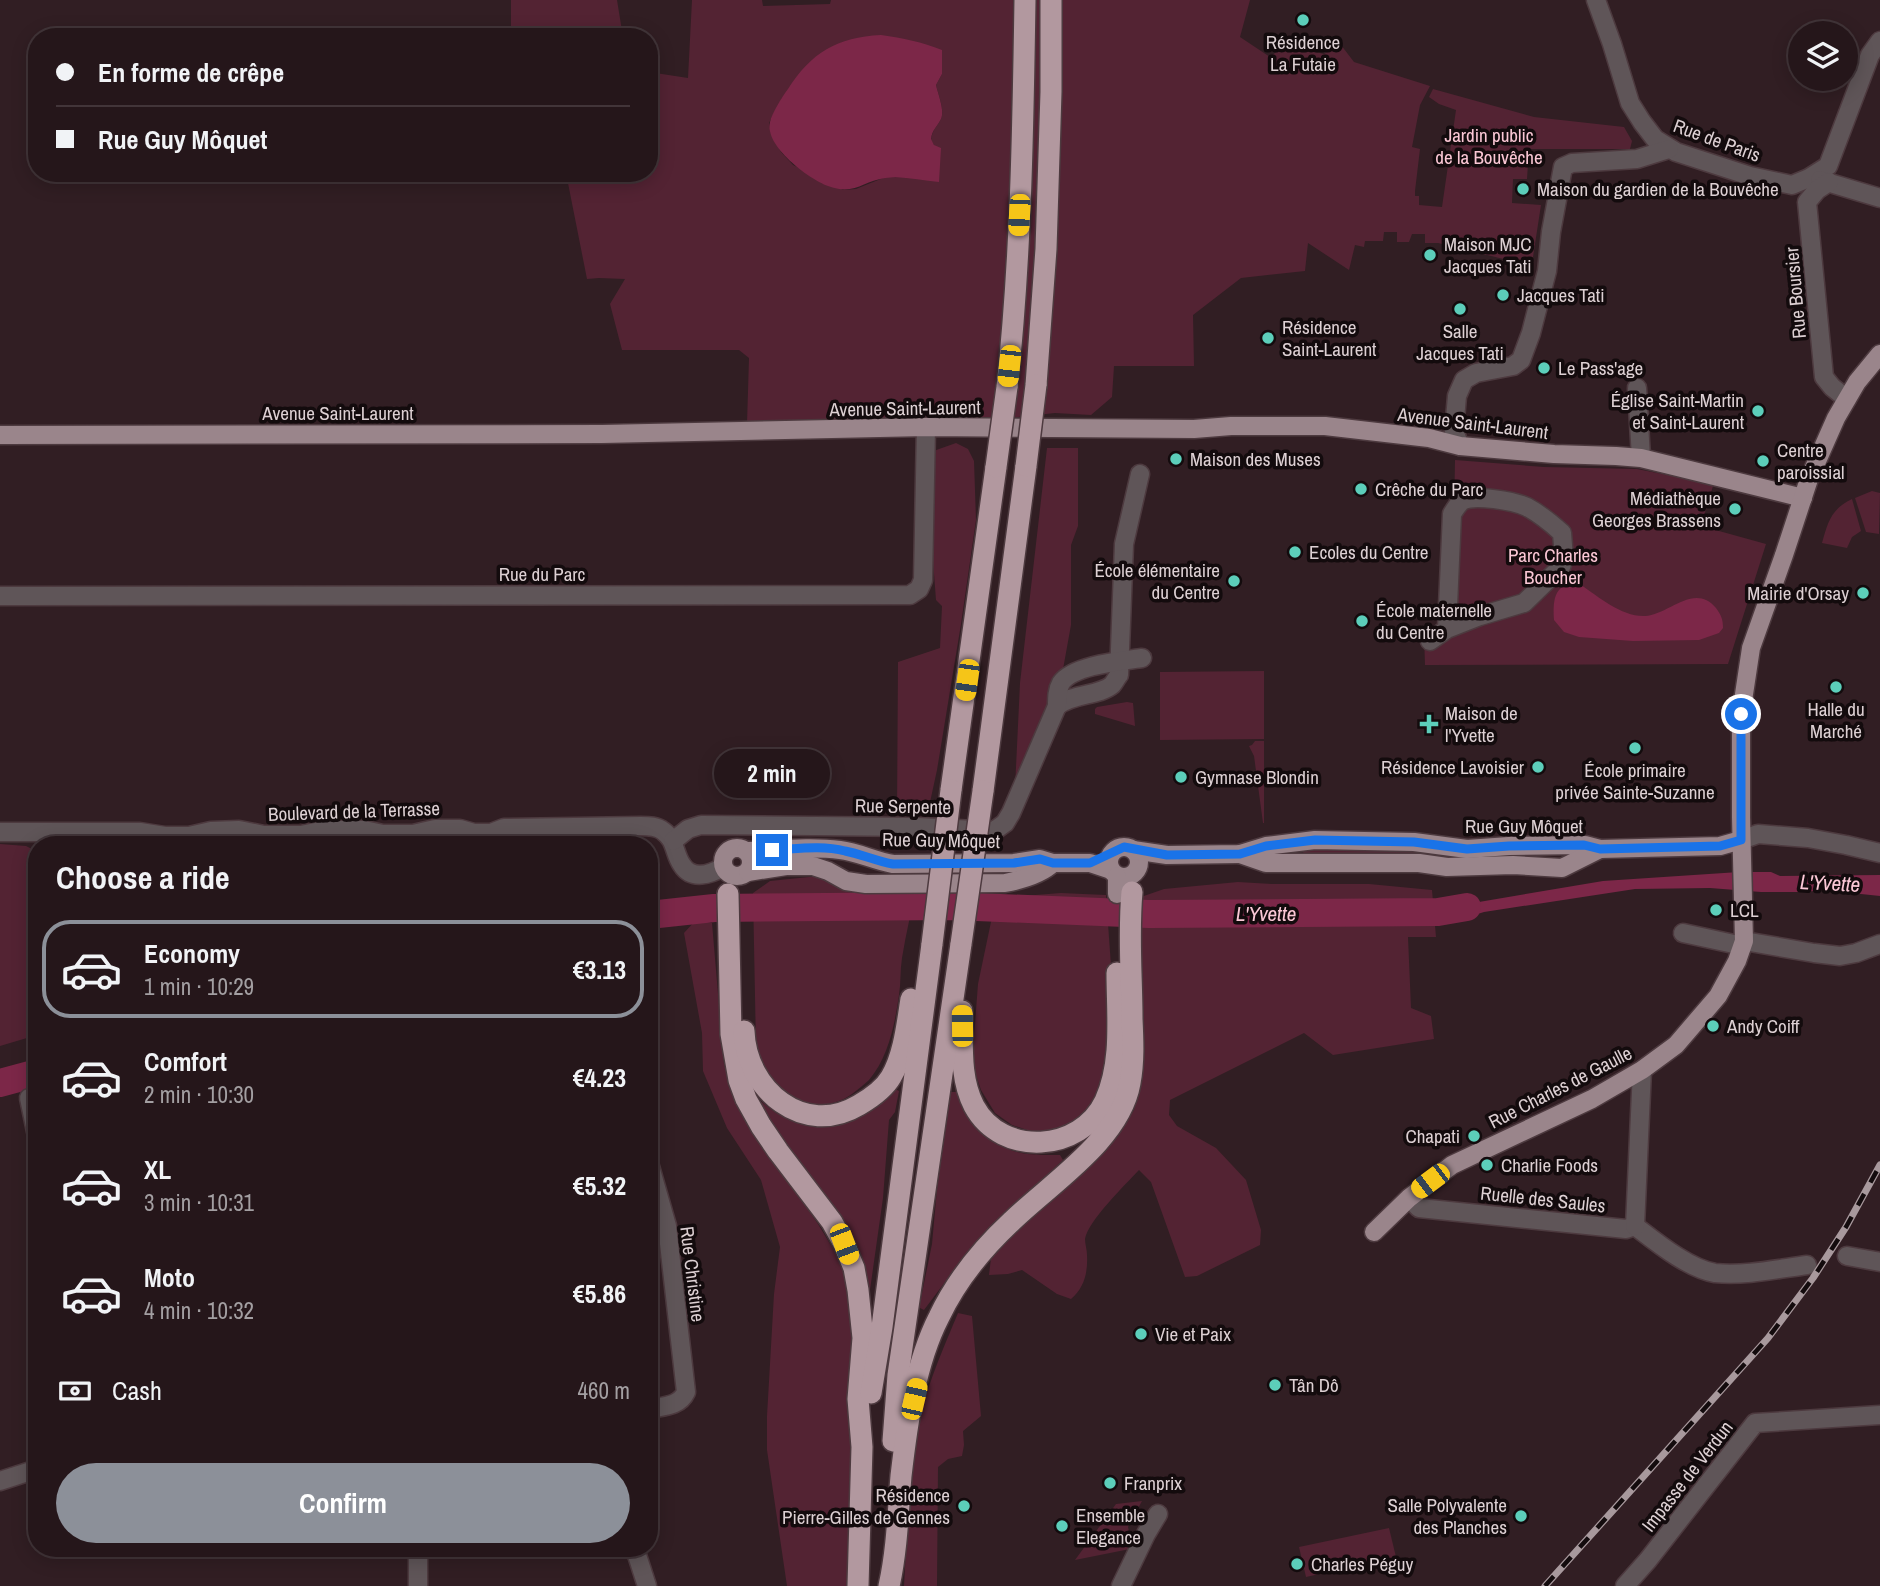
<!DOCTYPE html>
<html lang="en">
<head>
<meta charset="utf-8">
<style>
	:root { --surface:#25161a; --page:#312327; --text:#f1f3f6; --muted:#a39fa2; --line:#423539; --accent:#8c9099 }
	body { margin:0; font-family:"Archivo Narrow",sans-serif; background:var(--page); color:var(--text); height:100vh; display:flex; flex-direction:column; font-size:26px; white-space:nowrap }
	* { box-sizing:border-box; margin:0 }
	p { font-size:23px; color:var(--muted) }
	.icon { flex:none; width:38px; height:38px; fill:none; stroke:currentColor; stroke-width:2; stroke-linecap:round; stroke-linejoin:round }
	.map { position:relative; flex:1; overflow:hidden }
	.drawer { position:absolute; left:28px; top:836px; width:630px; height:721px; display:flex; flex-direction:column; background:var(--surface); border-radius:28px; box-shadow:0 4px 18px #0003,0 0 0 2px var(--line) }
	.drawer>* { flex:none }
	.top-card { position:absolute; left:28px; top:28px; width:630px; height:154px; border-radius:28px; box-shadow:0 4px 18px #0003,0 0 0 2px var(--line); display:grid; align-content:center; height:154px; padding:0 28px; background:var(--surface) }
	.buttons { position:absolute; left:1788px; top:21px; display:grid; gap:14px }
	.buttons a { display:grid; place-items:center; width:70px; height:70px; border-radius:50%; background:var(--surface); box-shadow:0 4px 18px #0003,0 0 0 2px var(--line); font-size:35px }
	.end { position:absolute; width:32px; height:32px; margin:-16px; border:9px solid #1a73e8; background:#fff; box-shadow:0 0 0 4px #fff }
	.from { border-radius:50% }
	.bubble { position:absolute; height:49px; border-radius:24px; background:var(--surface); box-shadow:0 4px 18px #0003,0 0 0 2px var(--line); font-size:23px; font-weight:700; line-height:49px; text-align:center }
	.car { position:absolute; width:21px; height:42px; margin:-21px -10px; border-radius:9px; box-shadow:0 0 5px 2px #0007; background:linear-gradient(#f5c518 24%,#345 0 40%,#f5c518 0 76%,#345 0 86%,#f5c518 0) }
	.top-card b { display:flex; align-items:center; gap:24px; height:66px; font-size:26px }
	.top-card b+b { border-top:2px solid var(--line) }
	.top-card i { width:18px; height:18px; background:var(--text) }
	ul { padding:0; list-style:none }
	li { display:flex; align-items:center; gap:21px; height:98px; margin:0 14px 10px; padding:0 14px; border:4px solid transparent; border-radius:28px }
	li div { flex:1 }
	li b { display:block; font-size:26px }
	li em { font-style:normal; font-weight:700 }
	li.current { border-color:var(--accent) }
	li>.icon { width:63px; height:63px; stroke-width:1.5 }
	h2 { padding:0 28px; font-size:32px; line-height:84px }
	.pay { display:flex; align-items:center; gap:18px; height:77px; padding:0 28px; font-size:26px }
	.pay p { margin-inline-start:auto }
	.primary-button { display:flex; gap:14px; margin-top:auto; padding:14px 28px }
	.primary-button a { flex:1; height:80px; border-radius:42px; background:var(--accent); color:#fff; font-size:28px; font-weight:700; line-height:80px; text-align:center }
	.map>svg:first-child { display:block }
</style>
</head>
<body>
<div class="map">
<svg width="1880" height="1586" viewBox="0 0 1880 1586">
	<rect width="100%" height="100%" fill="#311e23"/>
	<g fill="#532333" fill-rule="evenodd">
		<path d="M511,0H617L623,37H511Z"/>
		<path d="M692,0H762L763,6L830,4L831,0H1250L1240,37L1270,57L1285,45L1324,54L1341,45L1354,62L1430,86L1420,105L1412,147L1420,149L1415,191V196H1419V205L1442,207L1456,110L1439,104L1429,97L1433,89L1534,117L1624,127L1632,141L1630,149H1529L1527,179H1513L1512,203L1541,205L1533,257L1524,264L1438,243H1425V234H1412L1409,242H1397V232H1384L1383,241H1365L1364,247L1355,245L1349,270L1308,243L1305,271L1241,278L1193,315L1194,366H1114L1112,397L1091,415L1055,413L971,422L893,418L747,424L749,358L739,350H622L610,304L625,279L599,278L587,279L566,173H649V72L688,78ZM942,74L936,85C938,94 945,110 941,119C937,127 932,130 931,140L934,145L907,178H883L856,189L843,190L793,165L781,152L771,134L769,123L782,98Z"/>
		<path d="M31,44H37V118L28,117Z"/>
		<path d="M956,443L968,449L974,461L976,520L961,624L937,770L927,816L897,815L898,662L940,648L942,606L936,600L925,454Z"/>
		<path d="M1047,448H1078V526L1071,545V625L1056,708L1015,788L1020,683Z"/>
		<path d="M1455,460L1544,467L1637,469L1678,477L1713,486L1701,526L1766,544L1728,664L1425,665L1424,635L1452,623Z"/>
		<path d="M1872,491L1880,493L1879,534L1866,532L1855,498Z"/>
		<path d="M1852,499L1861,531L1852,537L1847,548L1822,543C1828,522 1831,509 1852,499Z"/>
		<path d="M1264,671V739L1160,740V672Z"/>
		<path d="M1127,702L1133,703L1135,726L1095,714V709L1097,707Z"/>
		<path d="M1255,741H1264V823H1263L1254,756L1249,746L1252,745Z"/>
		<path d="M636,840L637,845H100H122Z"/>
		<path d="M0,844L26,846L32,849L37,848V1035L0,1046Z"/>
		<path d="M1309,846L1419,847L1424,852L1423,858L1301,855Z"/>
		<path d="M904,874L917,884C912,908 906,933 902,958C900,970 901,983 899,995C895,1024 888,1058 869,1080C864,1085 858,1089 852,1094C840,1103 822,1107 807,1103C775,1094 765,1077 756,1047L753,893L770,881L809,877Z"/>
		<path d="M1238,882L1272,884H1369L1432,890L1436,937H1408L1411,1008L1431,1016L1434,1039L1333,1055L1304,1033L1170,1100L1169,1115L1177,1126L1216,1148L1246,1180L1261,1230L1260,1245L1197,1276L1185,1277L1151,1182L1139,1170C1125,1185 1088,1221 1085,1239C1085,1244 1087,1250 1087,1255C1088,1273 1084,1288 1071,1299L1057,1294L1022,1270L1008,1274L989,1275L991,1258L1009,1238L1088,1166L1117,1137L1134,1110L1144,1063L1139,905L1141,897L1164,889Z"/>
		<path d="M1061,893L1106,895L1112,980L1110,1048L1097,1101L1082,1118L1053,1131L1033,1132L1012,1125L995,1113L981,1090L972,1063L978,984L996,898Z"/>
		<path d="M695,921L712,923L724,1064L731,1088L742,1114L818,1224L834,1250L843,1269L853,1316L849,1586H787L767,1450V1416L774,1294L780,1247L761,1180L727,1128L703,1071L702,1033L684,933Z"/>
		<path d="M893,1088L899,1091L895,1112L889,1120L883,1198L870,1290L866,1289L755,1103L759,1100L776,1113L795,1121L814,1125L836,1123Z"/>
		<path d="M951,1092H957C963,1123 995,1150 1027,1154C1038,1155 1049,1155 1060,1155L1063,1160L994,1224L966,1254L924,1310L920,1308V1303L932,1244L937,1189Z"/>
		<path d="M958,1313L972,1316L981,1416L963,1431L964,1445L962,1456L948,1459L938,1467L937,1586H904C907,1533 909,1478 919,1425C925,1389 944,1347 958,1313Z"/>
		<path d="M1142,1501L1128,1527L1132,1545L1130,1549L1075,1560L1116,1504Z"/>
		<path d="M1389,1528L1396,1557L1306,1577L1299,1547Z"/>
	</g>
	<g fill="#7c2748">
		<path d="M881,35C903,38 922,42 942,50V74L936,85C938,94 945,111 941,119C937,127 932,130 931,139L934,145L941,148L939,182C921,180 903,176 885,178C863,181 854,196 828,186C809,179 764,146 770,122C772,113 782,97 788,89C811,53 837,37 881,35Z"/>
		<path d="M1575,583L1581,585C1599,597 1622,617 1645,616C1669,615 1694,582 1716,608C1721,615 1723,619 1723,628L1719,633L1699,640L1633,641L1579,637L1564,632L1554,620C1553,602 1553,585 1575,583Z"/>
		<path d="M1739,872H1771L1780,876L1880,875V896L1823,890L1804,892H1761L1710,888L1635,889L1484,912L1468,917L1431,920L1426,901L1473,903L1603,881Z"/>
	</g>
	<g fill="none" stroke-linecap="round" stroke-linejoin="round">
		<g stroke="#7c2748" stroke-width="28">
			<path d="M649,915L714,908L953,906L1149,914L1438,912L1467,907"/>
			<path d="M0,1083L37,1073"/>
		</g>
		<g stroke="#4d3a3f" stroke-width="21">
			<g id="minor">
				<path d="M1596,0L1612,44L1630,103L1642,122L1655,139L1676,152L1750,176L1792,185L1809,178L1828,166L1870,55L1880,41"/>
				<path d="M1820,180L1880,198"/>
				<path d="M1829,182L1817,190L1807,202L1824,377L1832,387L1847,399"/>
				<path d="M1637,388L1641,458"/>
				<path d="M1460,446L1454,431L1457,396L1464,380L1476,373L1513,366L1521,360L1531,333L1547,271L1551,232L1563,167L1572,163L1637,159L1669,149"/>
				<path d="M0,596L910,595L919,589L923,580L926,427"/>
				<path d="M1430,641L1447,629L1452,514C1455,509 1458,504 1462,501C1474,494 1514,501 1527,507C1540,514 1551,523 1562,533L1564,558L1561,567L1524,603L1480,616L1447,629"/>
				<path d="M1057,706C1073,693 1099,696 1112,685C1114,683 1117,677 1119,675L1124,544L1140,474"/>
				<path d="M0,832H140L165,836H189L211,831L239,830L264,835H301L325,830H364L383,834H413L435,829H460L474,833H491L504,828L641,826C649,826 657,826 663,831C676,840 674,854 682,865C692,881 711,874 723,867"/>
				<path d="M1741,840L1758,834L1808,838L1846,845L1880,853"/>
				<path d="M673,841L688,829L701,825L918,827L994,831L1005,823L1011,813L1057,706C1057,698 1057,690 1061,683C1073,665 1122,661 1142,658"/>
				<path d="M1683,933L1743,946"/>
				<path d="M1744,941L1814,953L1840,956L1856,953L1880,944"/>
				<path d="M29,1098L37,1136"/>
				<path d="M649,1163L667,1226L686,1392C679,1407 663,1406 649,1409"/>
				<path d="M1409,1198L1419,1208L1626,1229L1635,1226"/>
				<path d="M1635,1226C1656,1242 1689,1269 1715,1273C1745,1276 1777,1269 1807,1265"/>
				<path d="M1635,1226L1642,1070"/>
				<path d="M1847,1256L1880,1262"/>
				<path d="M0,1481L37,1469"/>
				<path d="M418,1549V1586"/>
				<path d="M635,1549L647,1586"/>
				<path d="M1121,1586L1146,1534L1158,1514"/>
				<path d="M1625,1586L1648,1560L1755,1423L1880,1415"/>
			</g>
		</g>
		<g stroke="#4d3a3f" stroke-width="21">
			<g id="major">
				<path d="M0,435L602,434L926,427L1194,429L1231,426H1325L1429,438L1460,446L1554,454L1616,456L1641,458L1803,498"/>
				<circle cx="1124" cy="862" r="15"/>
				<circle cx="737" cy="862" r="14"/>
				<path d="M1133,850L1167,855L1240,854L1266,846L1315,840L1414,842L1467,849L1509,846L1585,845L1600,849L1720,846L1741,840"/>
				<path d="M746,851C777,850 809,846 840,850C858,852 875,861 893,864L1014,863L1040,859L1053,863H1090L1111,870"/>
				<path d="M1240,854L1266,863H1419L1447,867L1513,865L1562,868L1600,849"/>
				<path d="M748,872L786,866H813L828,871L846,881L866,884L1005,883C1021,880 1041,875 1053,863"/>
				<path d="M1117,894V876"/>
				<path d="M1374,1232L1409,1198L1452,1165L1592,1099L1642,1070L1676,1045L1718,996L1737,961L1744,941L1741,817V714L1751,648L1784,555L1809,479L1836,418L1857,382L1880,354"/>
			</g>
		</g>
		<g stroke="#4d3a3f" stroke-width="24">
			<g id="highway">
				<path d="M1036,385L1046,249L1051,92V0"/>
				<path d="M1007,387C1021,258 1023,129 1025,0"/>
				<path d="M951,790L996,467"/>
				<path d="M983,791L1026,466"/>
				<path d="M728,894L731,1034L739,1080L746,1099L761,1126L778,1151L832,1222L844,1244L854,1268L858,1290L863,1338L858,1399L862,1447L858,1586"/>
				<path d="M962,1011C963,1043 959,1077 974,1106C1002,1158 1081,1152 1105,1101C1123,1062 1117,1014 1117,973"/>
				<path d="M744,1031C746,1090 804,1138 859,1105C871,1098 884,1089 891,1077C904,1055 907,1024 911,999"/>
				<path d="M871,1393L882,1327L932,944"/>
				<path d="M893,1441L898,1375L961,944"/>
				<path d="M889,1586C897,1550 898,1513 901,1476C907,1424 915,1364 939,1317C956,1281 983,1248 1012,1221C1051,1183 1120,1140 1130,1083C1134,1062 1133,1040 1132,1019C1132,977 1128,935 1132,892"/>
			</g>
		</g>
		<use href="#minor" stroke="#5f5558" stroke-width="18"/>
		<use href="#major" stroke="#9a858b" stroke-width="18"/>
		<use href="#highway" stroke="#b2989f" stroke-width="21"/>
		<g stroke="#a8999d" stroke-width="7">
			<path id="rail" d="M1545,1586L1768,1338L1813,1278L1846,1227L1880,1165"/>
		</g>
		<use href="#rail" stroke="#130b0d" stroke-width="4.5" stroke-dasharray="13" stroke-linecap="butt"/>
		<g stroke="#4d3a3f" stroke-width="24" stroke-linecap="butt">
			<g id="highway-bridge">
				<path d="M1026,466L1036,385"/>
				<path d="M996,467L1007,387"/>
				<path d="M932,944L951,790"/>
				<path d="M961,944L983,791"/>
			</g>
		</g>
		<use href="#highway-bridge" stroke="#b2989f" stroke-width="21"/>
	</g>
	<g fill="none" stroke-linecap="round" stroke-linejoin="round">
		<path stroke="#1a73e8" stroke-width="9" d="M772,850C796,849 822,845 845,851C861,854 876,861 893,864L1014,863L1040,859L1053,863H1090L1124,847L1167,855L1240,854L1266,846L1315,840L1414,842L1467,849L1509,846L1584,845L1600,849L1720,846L1741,840V714"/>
	</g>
	<g fill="#5cceba" stroke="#130b0d" stroke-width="2.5">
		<circle cx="1303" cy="20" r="7"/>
		<circle cx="1523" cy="189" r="7"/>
		<circle cx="1430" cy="255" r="7"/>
		<circle cx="1503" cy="295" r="7"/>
		<circle cx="1460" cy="309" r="7"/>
		<circle cx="1268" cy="338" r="7"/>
		<circle cx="1544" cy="368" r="7"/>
		<circle cx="1758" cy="411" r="7"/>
		<circle cx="1176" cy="459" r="7"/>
		<circle cx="1763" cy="461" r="7"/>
		<circle cx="1361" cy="489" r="7"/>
		<circle cx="1735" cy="509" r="7"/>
		<circle cx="1295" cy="552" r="7"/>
		<circle cx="1234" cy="581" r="7"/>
		<circle cx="1863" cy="593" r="7"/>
		<circle cx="1362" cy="621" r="7"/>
		<circle cx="1836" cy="687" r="7"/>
		<path d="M1425.5 713.5h7v7h7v7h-7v7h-7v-7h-7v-7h7z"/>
		<circle cx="1635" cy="748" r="7"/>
		<circle cx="1538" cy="767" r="7"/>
		<circle cx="1181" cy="777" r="7"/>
		<circle cx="1716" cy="910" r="7"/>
		<circle cx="1713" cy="1026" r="7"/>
		<circle cx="1474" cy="1136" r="7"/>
		<circle cx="1487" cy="1165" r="7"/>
		<circle cx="1141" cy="1334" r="7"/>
		<circle cx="1275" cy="1385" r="7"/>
		<circle cx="1110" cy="1483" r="7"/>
		<circle cx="964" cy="1506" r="7"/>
		<circle cx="1521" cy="1516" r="7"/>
		<circle cx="1062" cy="1526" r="7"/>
		<circle cx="1297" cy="1564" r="7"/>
	</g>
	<g text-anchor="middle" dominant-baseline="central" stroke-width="7" stroke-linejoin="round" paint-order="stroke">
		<g font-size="19" fill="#ddd0d3" stroke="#130b0d" text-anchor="start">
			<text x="1303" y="42" text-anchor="middle">Résidence<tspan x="1303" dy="22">La Futaie</tspan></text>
			<text x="1537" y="189">Maison du gardien de la Bouvêche</text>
			<text x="1444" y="244">Maison MJC<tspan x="1444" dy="22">Jacques Tati</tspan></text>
			<text x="1517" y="295">Jacques Tati</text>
			<text x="1282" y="327">Résidence<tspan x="1282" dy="22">Saint-Laurent</tspan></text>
			<text x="1460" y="331" text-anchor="middle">Salle<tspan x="1460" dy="22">Jacques Tati</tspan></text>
			<text x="1558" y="368">Le Pass'age</text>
			<text x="1744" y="400" text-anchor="end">Église Saint-Martin<tspan x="1744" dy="22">et Saint-Laurent</tspan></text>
			<text x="1777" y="450">Centre<tspan x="1777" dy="22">paroissial</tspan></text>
			<text x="1190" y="459">Maison des Muses</text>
			<text x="1375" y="489">Crêche du Parc</text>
			<text x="1721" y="498" text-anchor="end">Médiathèque<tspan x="1721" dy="22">Georges Brassens</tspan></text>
			<text x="1309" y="552">Ecoles du Centre</text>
			<text x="1220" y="570" text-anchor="end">École élémentaire<tspan x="1220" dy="22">du Centre</tspan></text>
			<text x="1849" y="593" text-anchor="end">Mairie d'Orsay</text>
			<text x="1376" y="610">École maternelle<tspan x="1376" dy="22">du Centre</tspan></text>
			<text x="1836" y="709" text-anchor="middle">Halle du<tspan x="1836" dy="22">Marché</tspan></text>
			<text x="1445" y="713">Maison de<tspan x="1445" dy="22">l'Yvette</tspan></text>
			<text x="1524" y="767" text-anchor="end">Résidence Lavoisier</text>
			<text x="1635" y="770" text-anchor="middle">École primaire<tspan x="1635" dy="22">privée Sainte-Suzanne</tspan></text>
			<text x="1195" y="777">Gymnase Blondin</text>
			<text x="1730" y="910">LCL</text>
			<text x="1727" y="1026">Andy Coiff</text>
			<text x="1460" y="1136" text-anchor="end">Chapati</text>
			<text x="1501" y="1165">Charlie Foods</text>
			<text x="1155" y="1334">Vie et Paix</text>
			<text x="1289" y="1385">Tân Dô</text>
			<text x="1124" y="1483">Franprix</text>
			<text x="950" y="1495" text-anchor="end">Résidence<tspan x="950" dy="22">Pierre-Gilles de Gennes</tspan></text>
			<text x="1507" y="1505" text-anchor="end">Salle Polyvalente<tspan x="1507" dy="22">des Planches</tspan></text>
			<text x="1076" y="1515">Ensemble<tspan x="1076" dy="22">Elegance</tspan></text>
			<text x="1311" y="1564">Charles Péguy</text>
		</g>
		<g font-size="19" fill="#fbc7d5" stroke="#130b0d">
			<text x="1489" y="135">Jardin public<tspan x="1489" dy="22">de la Bouvêche</tspan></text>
			<text x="1553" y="555">Parc Charles<tspan x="1553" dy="22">Boucher</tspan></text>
		</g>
		<g font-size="19" fill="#ddd0d3" stroke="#130b0d">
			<text transform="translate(1717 140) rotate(20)">Rue de Paris</text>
			<text transform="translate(1795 293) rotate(-95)">Rue Boursier</text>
			<text transform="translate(905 408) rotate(-1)">Avenue Saint-Laurent</text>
			<text x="338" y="413">Avenue Saint-Laurent</text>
			<text transform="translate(1473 423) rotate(7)">Avenue Saint-Laurent</text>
			<text x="542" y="574">Rue du Parc</text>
			<text transform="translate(903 806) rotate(1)">Rue Serpente</text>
			<text transform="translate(354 811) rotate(-2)">Boulevard de la Terrasse</text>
			<text x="1524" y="826">Rue Guy Môquet</text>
			<text transform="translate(941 840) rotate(1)">Rue Guy Môquet</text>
			<text transform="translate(1560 1087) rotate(-27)">Rue Charles de Gaulle</text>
			<text transform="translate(1543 1199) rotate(6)">Ruelle des Saules</text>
			<text transform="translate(693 1274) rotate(83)">Rue Christine</text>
			<text transform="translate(1687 1476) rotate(-52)">Impasse de Verdun</text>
		</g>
		<g font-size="21" font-style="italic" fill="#fbc8d6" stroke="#130b0d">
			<text transform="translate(1830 883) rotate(3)">L'Yvette</text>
			<text x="1266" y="913">L'Yvette</text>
		</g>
	</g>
</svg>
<div class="buttons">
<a><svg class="icon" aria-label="layers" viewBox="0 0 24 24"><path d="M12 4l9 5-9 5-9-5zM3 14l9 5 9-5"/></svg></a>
</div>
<i class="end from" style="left:1741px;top:714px"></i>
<i class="end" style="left:772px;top:850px"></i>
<div class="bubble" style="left:714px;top:749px;width:116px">2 min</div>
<i class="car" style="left:1019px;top:215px;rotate:183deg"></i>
<i class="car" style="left:1009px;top:366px;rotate:186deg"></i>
<i class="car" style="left:967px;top:680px;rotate:188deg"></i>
<i class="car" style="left:962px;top:1026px;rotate:359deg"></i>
<i class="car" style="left:1430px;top:1181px;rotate:233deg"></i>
<i class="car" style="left:844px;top:1244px;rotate:159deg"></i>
<i class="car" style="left:914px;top:1399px;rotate:13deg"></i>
<div class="top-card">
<b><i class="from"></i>En forme de crêpe</b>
<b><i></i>Rue Guy Môquet</b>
</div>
<section class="drawer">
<h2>Choose a ride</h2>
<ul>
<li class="current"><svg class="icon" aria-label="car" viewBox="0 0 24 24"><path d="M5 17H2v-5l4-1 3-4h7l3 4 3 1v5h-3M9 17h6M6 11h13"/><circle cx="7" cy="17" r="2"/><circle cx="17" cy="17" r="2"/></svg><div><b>Economy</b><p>1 min · 10:29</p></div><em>€3.13</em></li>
<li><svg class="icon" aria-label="car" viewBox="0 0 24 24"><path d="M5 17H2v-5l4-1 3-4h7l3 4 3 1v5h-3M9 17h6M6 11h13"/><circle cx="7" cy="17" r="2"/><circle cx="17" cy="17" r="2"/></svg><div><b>Comfort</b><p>2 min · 10:30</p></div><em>€4.23</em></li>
<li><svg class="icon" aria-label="car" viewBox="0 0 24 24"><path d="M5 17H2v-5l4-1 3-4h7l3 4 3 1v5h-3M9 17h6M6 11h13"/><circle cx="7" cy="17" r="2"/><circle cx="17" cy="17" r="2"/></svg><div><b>XL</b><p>3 min · 10:31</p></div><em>€5.32</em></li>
<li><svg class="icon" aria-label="car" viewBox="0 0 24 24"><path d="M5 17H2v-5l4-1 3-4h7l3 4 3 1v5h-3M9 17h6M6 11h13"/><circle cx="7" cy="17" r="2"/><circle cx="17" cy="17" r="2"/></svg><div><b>Moto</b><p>4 min · 10:32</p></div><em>€5.86</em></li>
</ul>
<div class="pay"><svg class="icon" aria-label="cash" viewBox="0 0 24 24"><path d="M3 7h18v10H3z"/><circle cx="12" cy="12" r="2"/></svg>Cash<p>460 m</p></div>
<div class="primary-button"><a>Confirm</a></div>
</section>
</div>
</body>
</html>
